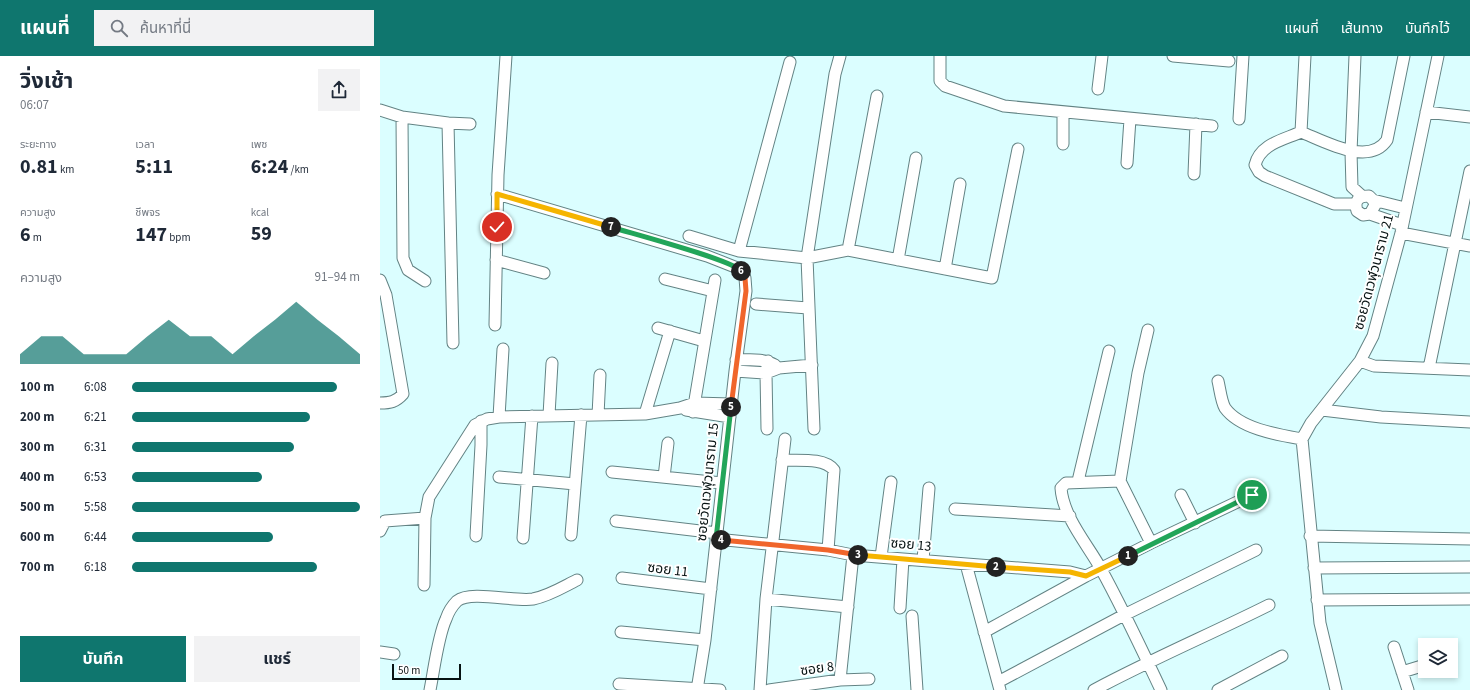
<!DOCTYPE html>
<html lang="th">
<head>
<meta charset="utf-8">
<style>
	body { margin:0; font-family:"Source Sans 3","Noto Sans Thai",sans-serif; background:#f2f2f3; color:#1f2937; height:100vh; display:flex; flex-direction:column; font-size:15px; white-space:nowrap }
	* { box-sizing:border-box; margin:0 }
	p { font-size:13px; color:#747a83 }
	.icon { flex:none; width:22px; height:22px; fill:none; stroke:currentColor; stroke-width:2; stroke-linecap:round; stroke-linejoin:round }
	.map { position:relative; flex:1; overflow:hidden }
	.side { display:flex; flex-direction:column; background:#fff; width:380px }
	.side>* { flex:none }
	.controls { position:absolute; left:1038px; top:582px; display:grid; gap:8px }
	.controls a { display:grid; place-items:center; width:40px; height:40px; border-radius:0px; background:#fff; box-shadow:0 2px 6px #0003; font-size:20px }
	.scale { position:absolute; left:12px; bottom:10px; width:69px; box-sizing:border-box; padding-left:4px; border:2px solid #071313; border-top:0; font-size:11px; line-height:14px; white-space:nowrap; color:#071313; -webkit-text-stroke:3px #fff; paint-order:stroke }
	.pin { position:absolute; display:grid; place-items:center; width:34px; height:34px; color:#fff; margin:-17px; border:2px solid #fff; border-radius:50%; box-shadow:0 1px 4px #0007 }
	.km { position:absolute; width:20px; height:20px; margin:-10px; border-radius:50%; background:#222; color:#fff; font-size:11px; line-height:20px; text-align:center }
	.round { display:grid; place-items:center; flex:none; width:42px; height:42px; border-radius:0px; background:#f2f2f3 }
	.head { display:flex; align-items:center; justify-content:space-between; height:68px; padding:0 20px }
	h1 { font-size:22px; font-weight:700; line-height:30px }
	.stats { display:grid; grid-template-columns:repeat(3,1fr); gap:6px; height:68px; padding:4px 20px }
	.stats div { display:grid; align-content:center }
	.stats b { font-size:20px; font-weight:700 }
	.stats small { font-size:11px; font-weight:400 }
	.stats p { font-size:11px }
	.chart { height:112px; padding:8px 20px }
	.chart p { display:flex; justify-content:space-between }
	.chart svg { width:100%; height:72px; margin-top:4px; fill:#0f766e; opacity:.7 }
	.action { display:flex; gap:8px; margin-top:auto; padding:8px 20px }
	.action a { flex:1; height:46px; border-radius:0px; background:#0f766e; color:#fff; font-size:16px; font-weight:700; line-height:46px; text-align:center }
	.action a+a { background:#f2f2f3; color:#1f2937 }
	ul { padding:0 20px; list-style:none; font-size:13px }
	li { display:grid; grid-template-columns:64px 48px 1fr; align-items:center; height:30px }
	li i { height:10px; border-radius:5px; background:#0f766e }
	header { display:flex; align-items:center; gap:24px; box-sizing:border-box; height:56px; padding:0 20px; background:#0f766e; color:#fff }
	header strong { font-size:19px }
	nav { display:flex; gap:22px; margin-inline-start:auto; font-size:14px }
	.search { width:280px; height:36px; background:#f2f2f3; display:flex; align-items:center; gap:10px; box-sizing:border-box; padding:0 14px; border-radius:0px; color:#747a83; font-size:15px }
	main { display:flex; flex:1; min-height:0 }
	.map>svg:first-child { display:block }
	.lines { fill:none; stroke-linecap:round; stroke-linejoin:round }
	.minor-casing { stroke:#638384; stroke-width:13 }
	.minor { stroke:#fff; stroke-width:11 }
	.split-1-casing { stroke:#fff; stroke-width:8 }
	.split-2-casing { stroke:#fff; stroke-width:8 }
	.split-3-casing { stroke:#fff; stroke-width:8 }
	.split-4-casing { stroke:#fff; stroke-width:8 }
	.split-5-casing { stroke:#fff; stroke-width:8 }
	.split-6-casing { stroke:#fff; stroke-width:8 }
	.split-7-casing { stroke:#fff; stroke-width:8 }
	.split-8-casing { stroke:#fff; stroke-width:8 }
	.split-1 { stroke:#22a559; stroke-width:5 }
	.split-2 { stroke:#f5b400; stroke-width:5 }
	.split-3 { stroke:#f5b400; stroke-width:5 }
	.split-4 { stroke:#f0652b; stroke-width:5 }
	.split-5 { stroke:#22a559; stroke-width:5 }
	.split-6 { stroke:#f0652b; stroke-width:5 }
	.split-7 { stroke:#22a559; stroke-width:5 }
	.split-8 { stroke:#f5b400; stroke-width:5 }
	.labels { text-anchor:middle; stroke-width:4; stroke-linejoin:round; paint-order:stroke }
	.street-label { font-size:14px; fill:#071313; stroke:#fff }
</style>
</head>
<body>
<header>
<strong>แผนที่</strong>
<div class="search"><svg class="icon" aria-label="search" viewBox="0 0 24 24"><circle cx="10" cy="10" r="6"/><path d="M15 15l6 6"/></svg>ค้นหาที่นี่</div>
<nav><a>แผนที่</a><a>เส้นทาง</a><a>บันทึกไว้</a></nav>
</header>
<main>
<section class="side">
<div class="head"><div><h1>วิ่งเช้า</h1><p>06:07</p></div><a class="round"><svg class="icon" aria-label="share" viewBox="0 0 24 24"><path d="M12 15V3M7 8l5-5 5 5M5 13v7h14v-7"/></svg></a></div>
<div class="stats">
<div><p>ระยะทาง</p><b>0.81<small> km</small></b></div>
<div><p>เวลา</p><b>5:11</b></div>
<div><p>เพซ</p><b>6:24<small> /km</small></b></div>
</div>
<div class="stats">
<div><p>ความสูง</p><b>6<small> m</small></b></div>
<div><p>ชีพจร</p><b>147<small> bpm</small></b></div>
<div><p>kcal</p><b>59</b></div>
</div>
<div class="chart"><p><span>ความสูง</span>91–94 m</p>
<svg viewBox="0 0 160 44" preserveAspectRatio="none"><path d="M0 44V38L10 27L20 27L30 38L40 38L50 38L60 27L70 17L80 27L90 27L100 38L110 27L120 17L130 6L140 17L150 27L160 38V44z"/></svg>
</div>
<ul>
<li><b>100 m</b>6:08<i style="width:90%"></i></li>
<li><b>200 m</b>6:21<i style="width:78%"></i></li>
<li><b>300 m</b>6:31<i style="width:71%"></i></li>
<li><b>400 m</b>6:53<i style="width:57%"></i></li>
<li><b>500 m</b>5:58<i style="width:100%"></i></li>
<li><b>600 m</b>6:44<i style="width:62%"></i></li>
<li><b>700 m</b>6:18<i style="width:81%"></i></li>
</ul>
<div class="action"><a>บันทึก</a><a>แชร์</a></div>
</section>
<div class="map">
<svg width="1090" height="634" viewBox="0 0 1090 634">
	<rect width="100%" height="100%" fill="#dbfeff"/>
	<g class="lines">
		<!-- minor casing -->
		<g class="minor-casing">
			<path id="minor" d="M560 0V25L565 30 624 50 832 70
				M793 0 849 5
				M975 0 971 96 972 131 982 140
				M718 33 722 0
				M0 54 22 61 68 67 73 287
				M1046 56 1090 61
				M683 57V88
				M22 61 23 202 28 214 45 225
				M859 63 863 0
				M68 67 90 68
				M921 76 925 0
				M747 107 750 63
				M814 118 816 68
				M117 138 327 200 360 213 365 222 366 235 355 315 325 584 317 634
				M993 144 995 149 990 158 983 159 977 155C974 145 978 140 989 140L993 144 1025 152
				M975 148H954L885 120 879 116 875 109C880 88 903 84 921 76 944 85 989 111 1007 84L1024 0
				M990 158 1022 169
				M1021 177 1090 190
				M309 180 359 195 427 202 468 194 497 40
				M468 194 612 222 638 93
				M359 195 410 6
				M116 204 164 217
				M518 204 536 102
				M565 213 580 128
				M285 223 333 235
				M0 224 6 239 23 338C16 346 10 347 0 347
				M376 248 428 252
				M115 269 118 119 126 0
				M278 272 324 285
				M768 274 758 317 740 425 771 487
				M356 304C370 304 383 302 395 309
				M980 305 994 310 1090 314
				M1049 312 1090 115
				M355 315 386 317 399 312 432 309
				M838 325C840 333 841 345 845 352 860 373 899 379 922 383
				M306 354 350 361
				M942 354 1001 361 1090 366
				M313 356 335 224
				M265 358 290 275
				M169 359 172 307
				M218 359 220 319
				M119 361 123 293
				M387 373 386 317 388 305
				M434 373 427 202 455 18 460 0
				M402 404C417 405 444 401 454 414L448 494
				M232 416 342 427
				M119 421 195 428
				M284 421 288 387
				M698 425 729 295
				M740 425 686 427 681 432C683 461 708 489 721 513 743 553 762 594 781 634
				M801 439 815 467
				M575 453 690 460
				M236 465 337 477
				M0 475 5 465 45 462
				M191 479 201 359
				M96 480 101 389V365
				M930 480 1090 483
				M143 482 152 360
				M336 483 448 494 473 499 523 503 690 516 706 520 771 487 872 439
				M501 501 511 426
				M543 504 549 432
				M586 508 620 634
				M934 512 1090 511
				M242 522 331 533
				M44 529 45 462 49 441 95 369 107 363 119 361 265 358 300 352 315 347 351 348
				M386 543 468 551
				M937 544 1090 543
				M520 552 523 503
				M532 560 537 634
				M241 576 325 584
				M604 576 706 520
				M1014 591 1028 634
				M0 596 14 598
				M1022 616 1045 609
				M460 624 473 499
				M618 626 744 559 876 494
				M239 628 340 634
				M50 634C54 614 58 580 66 563 68 557 73 549 77 545 91 534 134 546 153 543 169 540 183 531 197 524
				M380 634 386 543 405 383
				M389 634 460 624 489 623
				M714 634C772 603 831 578 889 549
				M838 634 902 600
				M956 634 940 567 922 383 931 367 980 305 993 280 1021 177 1058 0"/>
		</g>
		<!-- minor -->
		<use href="#minor" class="minor"/>
	</g>
	<g class="lines">
		<!-- split-1 casing -->
		<g class="split-1-casing">
			<path id="split-1" d="M748 500 872 439"/>
		</g>
		<!-- split-2 casing -->
		<g class="split-2-casing">
			<path id="split-2" d="M616 511 690 516 706 520 748 500"/>
		</g>
		<!-- split-3 casing -->
		<g class="split-3-casing">
			<path id="split-3" d="M478 499 616 511"/>
		</g>
		<!-- split-4 casing -->
		<g class="split-4-casing">
			<path id="split-4" d="M341 484 448 494 478 499"/>
		</g>
		<!-- split-5 casing -->
		<g class="split-5-casing">
			<path id="split-5" d="M341 484 336 483 351 351"/>
		</g>
		<!-- split-6 casing -->
		<g class="split-6-casing">
			<path id="split-6" d="M351 351 366 235 365 222 361 215"/>
		</g>
		<!-- split-7 casing -->
		<g class="split-7-casing">
			<path id="split-7" d="M231 171C250 177 353 204 361 215"/>
		</g>
		<!-- split-8 casing -->
		<g class="split-8-casing">
			<path id="split-8" d="M117 171V138L231 171"/>
		</g>
		<!-- split-1 -->
		<use href="#split-1" class="split-1"/>
		<!-- split-2 -->
		<use href="#split-2" class="split-2"/>
		<!-- split-3 -->
		<use href="#split-3" class="split-3"/>
		<!-- split-4 -->
		<use href="#split-4" class="split-4"/>
		<!-- split-5 -->
		<use href="#split-5" class="split-5"/>
		<!-- split-6 -->
		<use href="#split-6" class="split-6"/>
		<!-- split-7 -->
		<use href="#split-7" class="split-7"/>
		<!-- split-8 -->
		<use href="#split-8" class="split-8"/>
	</g>
	<g class="labels">
		<!-- street labels -->
		<g class="street-label">
			<text transform="translate(993 216) rotate(-75)" y="5">ซอยวัดเวฬุวนาราม 21</text>
			<text transform="translate(327 426) rotate(-84)" y="5">ซอยวัดเวฬุวนาราม 15</text>
			<text transform="translate(531 488) rotate(5)" y="5">ซอย 13</text>
			<text transform="translate(288 513) rotate(7)" y="5">ซอย 11</text>
			<text transform="translate(437 612) rotate(-8)" y="5">ซอย 8</text>
		</g>
	</g>
</svg>
<div class="controls">
<a><svg class="icon" aria-label="layers" viewBox="0 0 24 24"><path d="M12 4l9 5-9 5-9-5zM3 14l9 5 9-5"/></svg></a>
</div>
<div class="scale">50 m</div>
<div class="pin" style="left:872px;top:439px;background:#1e9e55"><svg class="icon" aria-label="arrive" viewBox="0 0 24 24"><path d="M6 21V4h12l-3 4 3 4H6"/></svg></div>
<div class="pin" style="left:117px;top:171px;background:#d93025"><svg class="icon" aria-label="check" viewBox="0 0 24 24"><path d="M5 12l5 5 9-10"/></svg></div>
<b class="km" style="left:748px;top:500px">1</b>
<b class="km" style="left:616px;top:511px">2</b>
<b class="km" style="left:478px;top:499px">3</b>
<b class="km" style="left:341px;top:484px">4</b>
<b class="km" style="left:351px;top:351px">5</b>
<b class="km" style="left:361px;top:215px">6</b>
<b class="km" style="left:231px;top:171px">7</b>
</div>
</main>
</body>
</html>
